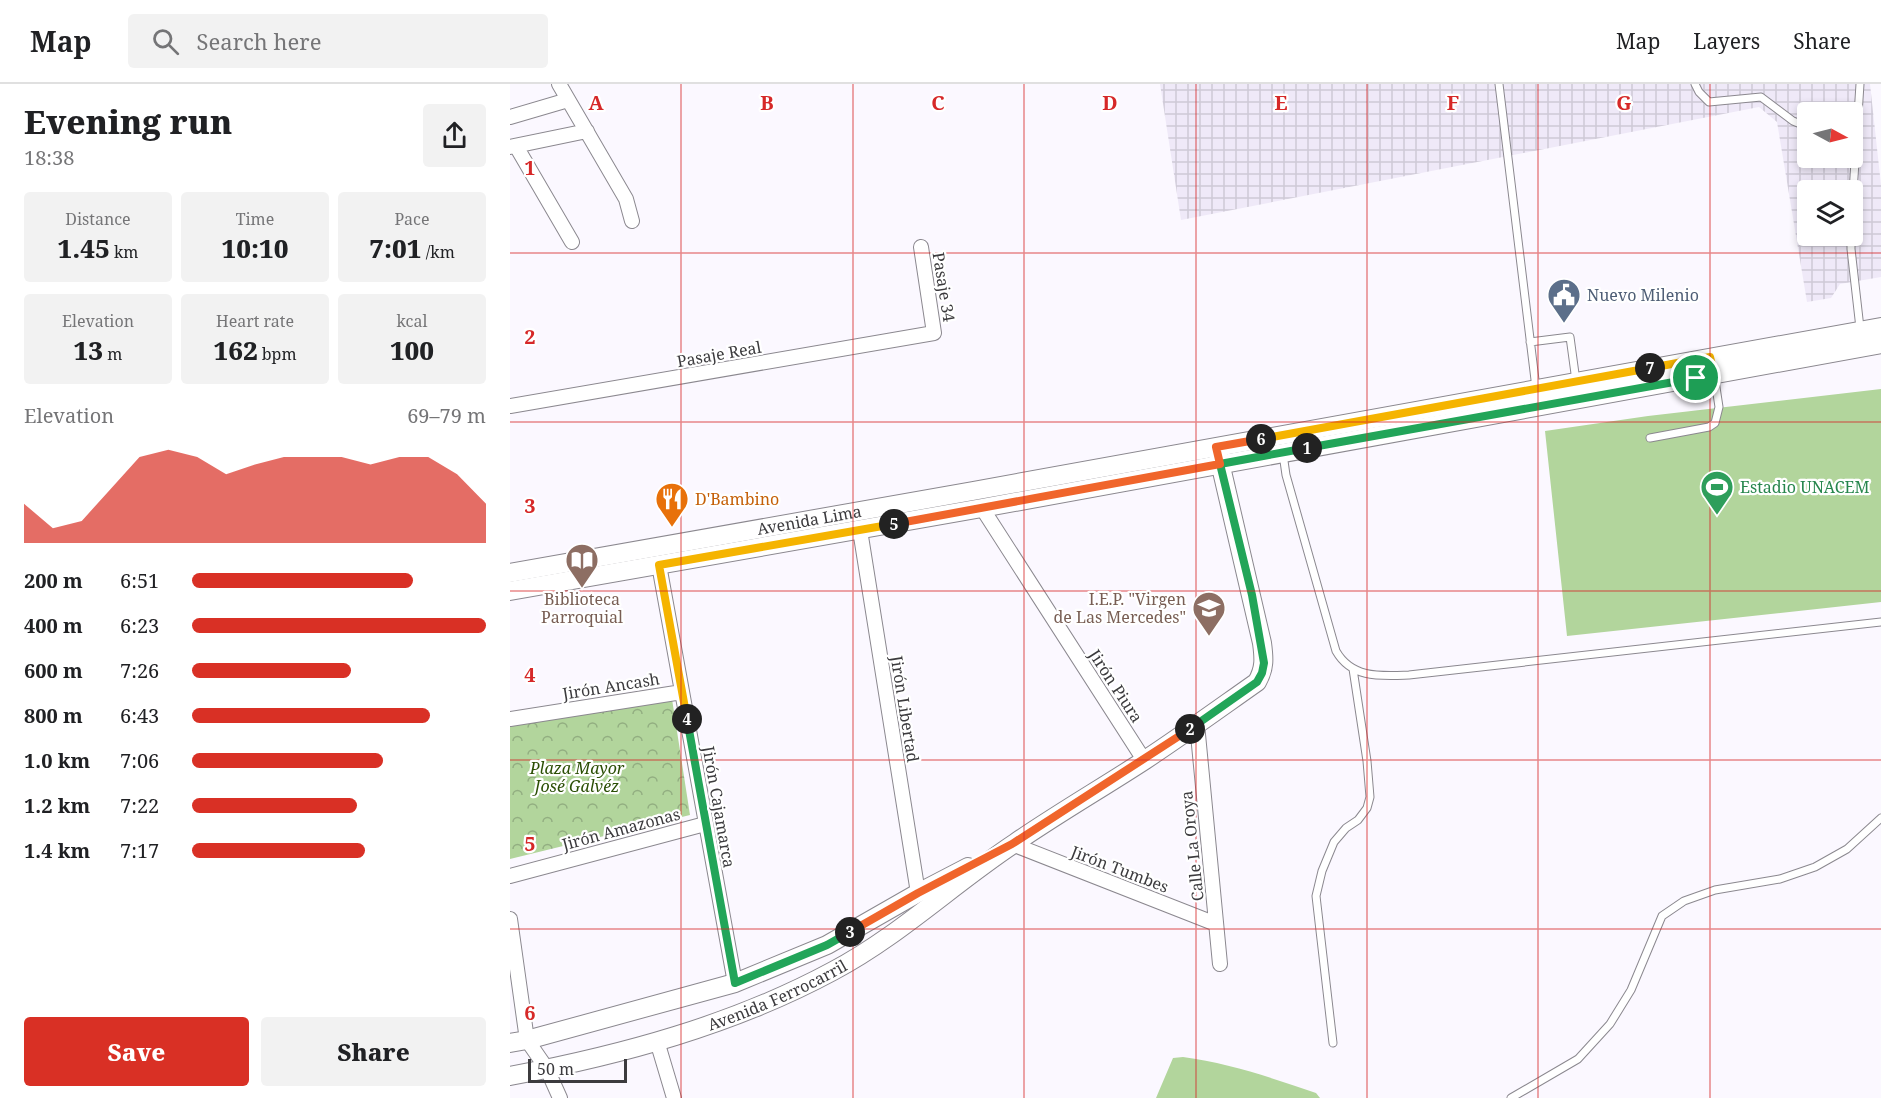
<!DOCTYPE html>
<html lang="en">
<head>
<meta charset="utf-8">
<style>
	body { margin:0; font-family:"Noto Serif",serif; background:#f2f2f2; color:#202124; height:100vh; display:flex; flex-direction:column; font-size:22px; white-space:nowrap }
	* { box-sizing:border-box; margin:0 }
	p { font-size:20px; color:#757577 }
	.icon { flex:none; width:33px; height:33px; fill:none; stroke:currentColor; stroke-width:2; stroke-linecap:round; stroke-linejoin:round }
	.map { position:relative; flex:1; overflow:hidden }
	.drawer { display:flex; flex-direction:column; background:#fff; width:510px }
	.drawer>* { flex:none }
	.needle { width:39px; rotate:97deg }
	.tools { position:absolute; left:1287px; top:18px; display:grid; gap:12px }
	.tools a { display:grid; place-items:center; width:66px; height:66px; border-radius:6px; background:#fff; box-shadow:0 3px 9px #0003; font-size:30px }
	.scale { position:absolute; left:18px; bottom:15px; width:99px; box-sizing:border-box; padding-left:6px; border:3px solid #3c3b3e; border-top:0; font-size:16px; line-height:21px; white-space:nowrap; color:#3c3b3e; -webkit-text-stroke:4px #fff; paint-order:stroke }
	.pin { position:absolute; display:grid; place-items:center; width:51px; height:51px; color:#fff; margin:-26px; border:3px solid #fff; border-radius:50%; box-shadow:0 2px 6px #0007 }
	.km { position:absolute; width:30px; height:30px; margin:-15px; border-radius:50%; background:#222; color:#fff; font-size:16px; line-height:30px; text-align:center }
	.round { display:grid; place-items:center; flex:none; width:63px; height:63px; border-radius:6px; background:#f2f2f2 }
	.head { display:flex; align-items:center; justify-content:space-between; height:102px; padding:0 24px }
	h1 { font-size:33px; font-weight:800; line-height:45px }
	.stats { display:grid; grid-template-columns:repeat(3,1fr); gap:9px; height:102px; padding:6px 24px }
	.stats div { display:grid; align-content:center; border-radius:6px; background:#f2f2f2; text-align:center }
	.stats b { font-size:26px; font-weight:800 }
	.stats small { font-size:16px; font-weight:400 }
	.stats p { font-size:16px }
	.chart { height:168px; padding:12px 24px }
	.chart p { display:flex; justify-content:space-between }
	.chart svg { width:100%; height:108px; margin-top:6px; fill:#d93025; opacity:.7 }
	.cta { display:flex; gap:12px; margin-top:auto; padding:12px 24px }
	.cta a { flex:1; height:69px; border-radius:6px; background:#d93025; color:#fff; font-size:24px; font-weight:800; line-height:69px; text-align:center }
	.cta a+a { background:#f2f2f2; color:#202124 }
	ul { padding:0 24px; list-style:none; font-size:20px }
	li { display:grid; grid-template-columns:96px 72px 1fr; align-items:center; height:45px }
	li i { height:15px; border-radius:8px; background:#d93025 }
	header { display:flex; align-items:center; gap:36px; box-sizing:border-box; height:84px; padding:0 30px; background:#fff; border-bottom:2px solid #e0e0e0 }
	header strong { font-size:28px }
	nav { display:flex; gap:33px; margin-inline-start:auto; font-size:21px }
	.search { width:420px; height:54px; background:#f2f2f2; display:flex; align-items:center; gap:15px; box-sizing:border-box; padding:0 21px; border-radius:6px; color:#757577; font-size:22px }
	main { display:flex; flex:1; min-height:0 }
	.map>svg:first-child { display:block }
	.industrial { fill:url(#industrial-grid); fill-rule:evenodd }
	.grass { fill:#b2d59c }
	.park { fill:url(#park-crowns) }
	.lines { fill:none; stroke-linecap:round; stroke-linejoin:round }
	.lane-casing { stroke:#8b888f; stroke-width:9 }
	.street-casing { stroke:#8b888f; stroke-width:16 }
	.secondary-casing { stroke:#8b888f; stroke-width:20 }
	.lane { stroke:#fff; stroke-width:7 }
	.street { stroke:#fff; stroke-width:14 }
	.secondary { stroke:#fff; stroke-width:18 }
	.split-1-casing { stroke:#fff; stroke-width:12 }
	.split-2-casing { stroke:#fff; stroke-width:12 }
	.split-3-casing { stroke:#fff; stroke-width:12 }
	.split-4-casing { stroke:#fff; stroke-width:12 }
	.split-5-casing { stroke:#fff; stroke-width:12 }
	.split-6-casing { stroke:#fff; stroke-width:12 }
	.split-7-casing { stroke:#fff; stroke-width:12 }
	.split-8-casing { stroke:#fff; stroke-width:12 }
	.split-1 { stroke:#22a559; stroke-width:8 }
	.split-2 { stroke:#22a559; stroke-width:8 }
	.split-3 { stroke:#f0652b; stroke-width:8 }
	.split-4 { stroke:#22a559; stroke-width:8 }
	.split-5 { stroke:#f5b400; stroke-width:8 }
	.split-6 { stroke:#f0652b; stroke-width:8 }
	.split-7 { stroke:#f5b400; stroke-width:8 }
	.split-8 { stroke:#f5b400; stroke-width:8 }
	.grid { fill:none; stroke:#d62828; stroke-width:1.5; stroke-opacity:0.55 }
	.labels { text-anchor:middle; stroke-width:4.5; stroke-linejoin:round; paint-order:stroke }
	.street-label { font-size:16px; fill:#3c3b3e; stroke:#fff }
	.service-label { font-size:16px; fill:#4e5e75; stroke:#fff; text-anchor:start }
	.leisure-label { font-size:16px; fill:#27864d; stroke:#fff; text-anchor:start }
	.food-label { font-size:16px; fill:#c56008; stroke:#fff; text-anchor:start }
	.education-label { font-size:16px; fill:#785e54; stroke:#fff }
	.park-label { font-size:16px; font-style:italic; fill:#2b4f05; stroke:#fff }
	.grid-label { font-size:20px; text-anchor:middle; font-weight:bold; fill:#d62828; stroke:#fff; stroke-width:4.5; stroke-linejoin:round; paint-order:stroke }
</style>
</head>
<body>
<header>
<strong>Map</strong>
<div class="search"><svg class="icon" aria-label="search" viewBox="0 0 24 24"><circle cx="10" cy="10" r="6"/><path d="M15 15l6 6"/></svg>Search here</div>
<nav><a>Map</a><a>Layers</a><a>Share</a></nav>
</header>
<main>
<section class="drawer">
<div class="head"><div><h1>Evening run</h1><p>18:38</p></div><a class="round"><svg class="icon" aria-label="share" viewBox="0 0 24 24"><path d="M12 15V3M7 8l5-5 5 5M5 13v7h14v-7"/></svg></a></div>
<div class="stats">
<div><p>Distance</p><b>1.45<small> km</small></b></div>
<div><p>Time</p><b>10:10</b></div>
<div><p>Pace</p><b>7:01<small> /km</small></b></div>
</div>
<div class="stats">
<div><p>Elevation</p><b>13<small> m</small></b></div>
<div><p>Heart rate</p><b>162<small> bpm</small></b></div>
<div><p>kcal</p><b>100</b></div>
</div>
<div class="chart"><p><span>Elevation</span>69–79 m</p>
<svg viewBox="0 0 160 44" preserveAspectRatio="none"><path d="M0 44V28L10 38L20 35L30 22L40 9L50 6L60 9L70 16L80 12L90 9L100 9L110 9L120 12L130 9L140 9L150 16L160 28V44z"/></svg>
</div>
<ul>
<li><b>200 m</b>6:51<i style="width:75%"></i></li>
<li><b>400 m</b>6:23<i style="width:100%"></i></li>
<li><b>600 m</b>7:26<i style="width:54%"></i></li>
<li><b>800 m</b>6:43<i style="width:81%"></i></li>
<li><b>1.0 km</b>7:06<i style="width:65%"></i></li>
<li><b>1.2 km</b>7:22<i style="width:56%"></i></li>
<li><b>1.4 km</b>7:17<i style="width:59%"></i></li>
</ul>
<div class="cta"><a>Save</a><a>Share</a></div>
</section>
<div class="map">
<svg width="1371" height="1014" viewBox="0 0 1371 1014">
	<defs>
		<pattern id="industrial-grid" width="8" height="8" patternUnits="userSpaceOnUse" patternTransform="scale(1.5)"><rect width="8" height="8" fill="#efe9f8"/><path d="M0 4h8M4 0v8" fill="none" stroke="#cec9d6"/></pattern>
		<pattern id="park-crowns" width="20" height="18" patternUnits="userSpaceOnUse" patternTransform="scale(1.5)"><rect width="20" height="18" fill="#b2d59c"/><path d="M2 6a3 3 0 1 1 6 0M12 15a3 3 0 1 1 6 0" fill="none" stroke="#92ae81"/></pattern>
	</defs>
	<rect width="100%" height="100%" fill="#fbf8ff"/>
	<!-- industrial -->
	<path class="industrial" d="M650 0H1360L1371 101V193L1330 200 1321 214 1297 218 1267 38 1249 23 671 136ZM1298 28H1342V74H1298ZM1298 106H1342V152H1298Z"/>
	<!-- grass -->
	<path class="grass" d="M1371 305V518L1057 552 1035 347 1138 332Z
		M673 973C719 979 762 994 806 1009L810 1014H646L663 974Z"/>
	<!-- park -->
	<path class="park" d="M162 615 180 731 0 775V638Z"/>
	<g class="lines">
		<!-- lane casing -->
		<g class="lane-casing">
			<path id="lane" d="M989 0 1026 304
				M1185 0 1189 8 1199 18 1251 13 1283 37 1298 43
				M1342 124 1350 0
				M1341 152V165L1350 244
				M1020 258 1060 253 1066 297
				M1140 354 1199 343 1205 339 1209 323 1204 290
				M773 370 776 391 826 567C842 595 871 592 899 591L1371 538
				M823 959 806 812 812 787 824 758 836 744 848 736 857 724 860 713 857 677 843 585
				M1001 1014 1068 975 1100 940 1121 906 1152 832 1174 817 1205 806 1270 795 1305 783 1337 765 1371 734"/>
		</g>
		<!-- street casing -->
		<g class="street-casing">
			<path id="street" d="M49 0 116 115 122 137
				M0 33 58 16
				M6 62 62 158
				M0 63 77 47
				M0 322 424 249 411 163
				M472 424 634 676
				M350 446 408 809
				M149 481 225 899
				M0 635 172 608
				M687 640 710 880
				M502 760 706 840
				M0 792 195 740
				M0 835 17 956 37 985 50 1014
				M147 957 164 1014"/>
		</g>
		<!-- secondary casing -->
		<g class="secondary-casing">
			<g id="secondary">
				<path id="s1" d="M0 489 463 407 1371 243"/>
				<path d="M0 507 472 424 1371 260"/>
				<path d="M0 959 17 956 225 899 317 861 408 809 458 783"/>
				<path id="s2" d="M0 992C111 971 223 941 323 887 389 852 443 800 505 759 547 730 592 704 635 676 673 651 710 624 747 598 755 584 754 574 752 559L708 370"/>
			</g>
		</g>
		<!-- lane -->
		<use href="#lane" class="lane"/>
		<!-- street -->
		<use href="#street" class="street"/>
		<!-- secondary -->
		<use href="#secondary" class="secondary"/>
	</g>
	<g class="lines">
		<!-- split-1 casing -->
		<g class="split-1-casing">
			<path id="split-1" d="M797 364 1186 294"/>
		</g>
		<!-- split-2 casing -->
		<g class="split-2-casing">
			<path id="split-2" d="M680 645 747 598 752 589 754 579 742 511 710 380 797 364"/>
		</g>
		<!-- split-3 casing -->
		<g class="split-3-casing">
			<path id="split-3" d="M340 848 408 809 502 760 680 645"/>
		</g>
		<!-- split-4 casing -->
		<g class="split-4-casing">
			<path id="split-4" d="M177 635 225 899 317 861 340 848"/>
		</g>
		<!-- split-5 casing -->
		<g class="split-5-casing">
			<path id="split-5" d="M177 635 149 481 384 440"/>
		</g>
		<!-- split-6 casing -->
		<g class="split-6-casing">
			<path id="split-6" d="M384 440 710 380 706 363 751 355"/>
		</g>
		<!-- split-7 casing -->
		<g class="split-7-casing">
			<path id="split-7" d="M751 355 1140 284"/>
		</g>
		<!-- split-8 casing -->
		<g class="split-8-casing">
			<path id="split-8" d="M1140 284 1200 273 1204 290 1186 294"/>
		</g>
		<!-- split-1 -->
		<use href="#split-1" class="split-1"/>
		<!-- split-2 -->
		<use href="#split-2" class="split-2"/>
		<!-- split-3 -->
		<use href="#split-3" class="split-3"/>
		<!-- split-4 -->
		<use href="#split-4" class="split-4"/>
		<!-- split-5 -->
		<use href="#split-5" class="split-5"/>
		<!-- split-6 -->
		<use href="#split-6" class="split-6"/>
		<!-- split-7 -->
		<use href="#split-7" class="split-7"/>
		<!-- split-8 -->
		<use href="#split-8" class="split-8"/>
	</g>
	<!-- grid -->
	<path class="grid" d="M171 0V1014M343 0V1014M514 0V1014M686 0V1014M857 0V1014M1028 0V1014M1200 0V1014M0 169H1371M0 338H1371M0 507H1371M0 676H1371M0 845H1371"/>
	<!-- icons -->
	<defs>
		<g id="civic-pin" transform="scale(1.725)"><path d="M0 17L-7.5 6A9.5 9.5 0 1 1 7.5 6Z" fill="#5c6f8a" stroke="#fff"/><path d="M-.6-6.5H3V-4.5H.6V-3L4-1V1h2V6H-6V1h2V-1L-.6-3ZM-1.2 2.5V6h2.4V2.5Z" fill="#fff"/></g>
		<g id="stadium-pin" transform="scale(1.725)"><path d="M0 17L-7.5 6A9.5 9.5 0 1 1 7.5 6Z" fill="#2e9e5b" stroke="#fff"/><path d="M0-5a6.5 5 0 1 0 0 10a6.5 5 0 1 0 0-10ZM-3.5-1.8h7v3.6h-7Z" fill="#fff"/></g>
		<g id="restaurant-pin" transform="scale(1.725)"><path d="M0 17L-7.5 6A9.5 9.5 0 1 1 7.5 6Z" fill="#e8710a" stroke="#fff"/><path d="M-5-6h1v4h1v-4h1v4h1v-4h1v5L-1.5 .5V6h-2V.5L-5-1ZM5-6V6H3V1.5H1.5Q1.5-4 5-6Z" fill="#fff"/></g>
		<g id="library-pin" transform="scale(1.725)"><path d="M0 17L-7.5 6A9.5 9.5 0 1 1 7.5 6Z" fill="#8d6e63" stroke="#fff"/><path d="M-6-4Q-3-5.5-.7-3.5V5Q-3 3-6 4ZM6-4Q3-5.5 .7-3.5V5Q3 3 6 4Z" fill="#fff"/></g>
		<g id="school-pin" transform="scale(1.725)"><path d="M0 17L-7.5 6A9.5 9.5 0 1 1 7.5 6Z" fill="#8d6e63" stroke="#fff"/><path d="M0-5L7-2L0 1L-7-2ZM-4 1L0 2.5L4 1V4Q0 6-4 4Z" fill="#fff"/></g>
	</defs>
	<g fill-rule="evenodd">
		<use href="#civic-pin" x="1054" y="211"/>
		<use href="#stadium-pin" x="1207" y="403"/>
		<use href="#restaurant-pin" x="162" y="415"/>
		<use href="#library-pin" x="72" y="476"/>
		<use href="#school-pin" x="699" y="524"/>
	</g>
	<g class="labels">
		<!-- street labels -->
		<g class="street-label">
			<text transform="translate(434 203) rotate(81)" y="6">Pasaje 34</text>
			<text transform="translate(209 270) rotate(-10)" y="6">Pasaje Real</text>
			<text dy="6" stroke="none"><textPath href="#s1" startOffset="304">Avenida Lima</textPath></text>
			<text transform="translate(101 602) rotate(-9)" y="6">Jirón Ancash</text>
			<text transform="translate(606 602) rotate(57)" y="6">Jirón Piura</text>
			<text transform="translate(395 625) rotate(81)" y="6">Jirón Libertad</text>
			<text transform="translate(209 723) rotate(80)" y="6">Jirón Cajamarca</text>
			<text transform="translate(111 745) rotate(-15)" y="6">Jirón Amazonas</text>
			<text transform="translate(682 762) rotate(-96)" y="6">Calle La Oroya</text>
			<text transform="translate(610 785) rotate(21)" y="6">Jirón Tumbes</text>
			<text dy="6" stroke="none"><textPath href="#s2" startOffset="280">Avenida Ferrocarril</textPath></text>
		</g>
		<!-- service labels -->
		<g class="service-label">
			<text x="1077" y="217">Nuevo Milenio</text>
		</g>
		<!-- leisure labels -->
		<g class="leisure-label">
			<text x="1230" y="409">Estadio UNACEM</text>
		</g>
		<!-- food labels -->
		<g class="food-label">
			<text x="185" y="421">D'Bambino</text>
		</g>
		<!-- education labels -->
		<g class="education-label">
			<text x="72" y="521">Biblioteca<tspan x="72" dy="18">Parroquial</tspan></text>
			<text x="676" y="521" text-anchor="end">I.E.P. "Virgen<tspan x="676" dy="18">de Las Mercedes"</tspan></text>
		</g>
		<!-- park labels -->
		<g class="park-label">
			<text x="67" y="690">Plaza Mayor<tspan x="67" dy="18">José Galvéz</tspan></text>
		</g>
	</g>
	<g class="grid-label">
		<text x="86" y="26">A</text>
		<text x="257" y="26">B</text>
		<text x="428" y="26">C</text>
		<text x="600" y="26">D</text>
		<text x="771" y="26">E</text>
		<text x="943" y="26">F</text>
		<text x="1114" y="26">G</text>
		<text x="20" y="91">1</text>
		<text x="20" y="260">2</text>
		<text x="20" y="429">3</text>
		<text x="20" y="598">4</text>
		<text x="20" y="767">5</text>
		<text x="20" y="936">6</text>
	</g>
</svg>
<div class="tools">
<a><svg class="needle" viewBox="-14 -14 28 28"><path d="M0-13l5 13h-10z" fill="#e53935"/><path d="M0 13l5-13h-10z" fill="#757577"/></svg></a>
<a><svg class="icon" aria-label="layers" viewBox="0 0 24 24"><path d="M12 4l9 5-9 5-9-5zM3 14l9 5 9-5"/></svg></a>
</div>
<div class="scale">50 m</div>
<div class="pin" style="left:1186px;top:294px;background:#1e9e55"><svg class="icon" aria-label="arrive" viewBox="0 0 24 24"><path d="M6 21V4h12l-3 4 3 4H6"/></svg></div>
<b class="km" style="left:797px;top:364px">1</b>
<b class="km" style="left:680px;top:645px">2</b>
<b class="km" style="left:340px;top:848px">3</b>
<b class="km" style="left:177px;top:635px">4</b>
<b class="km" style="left:384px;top:440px">5</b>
<b class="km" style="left:751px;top:355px">6</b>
<b class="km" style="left:1140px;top:284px">7</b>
</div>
</main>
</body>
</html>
